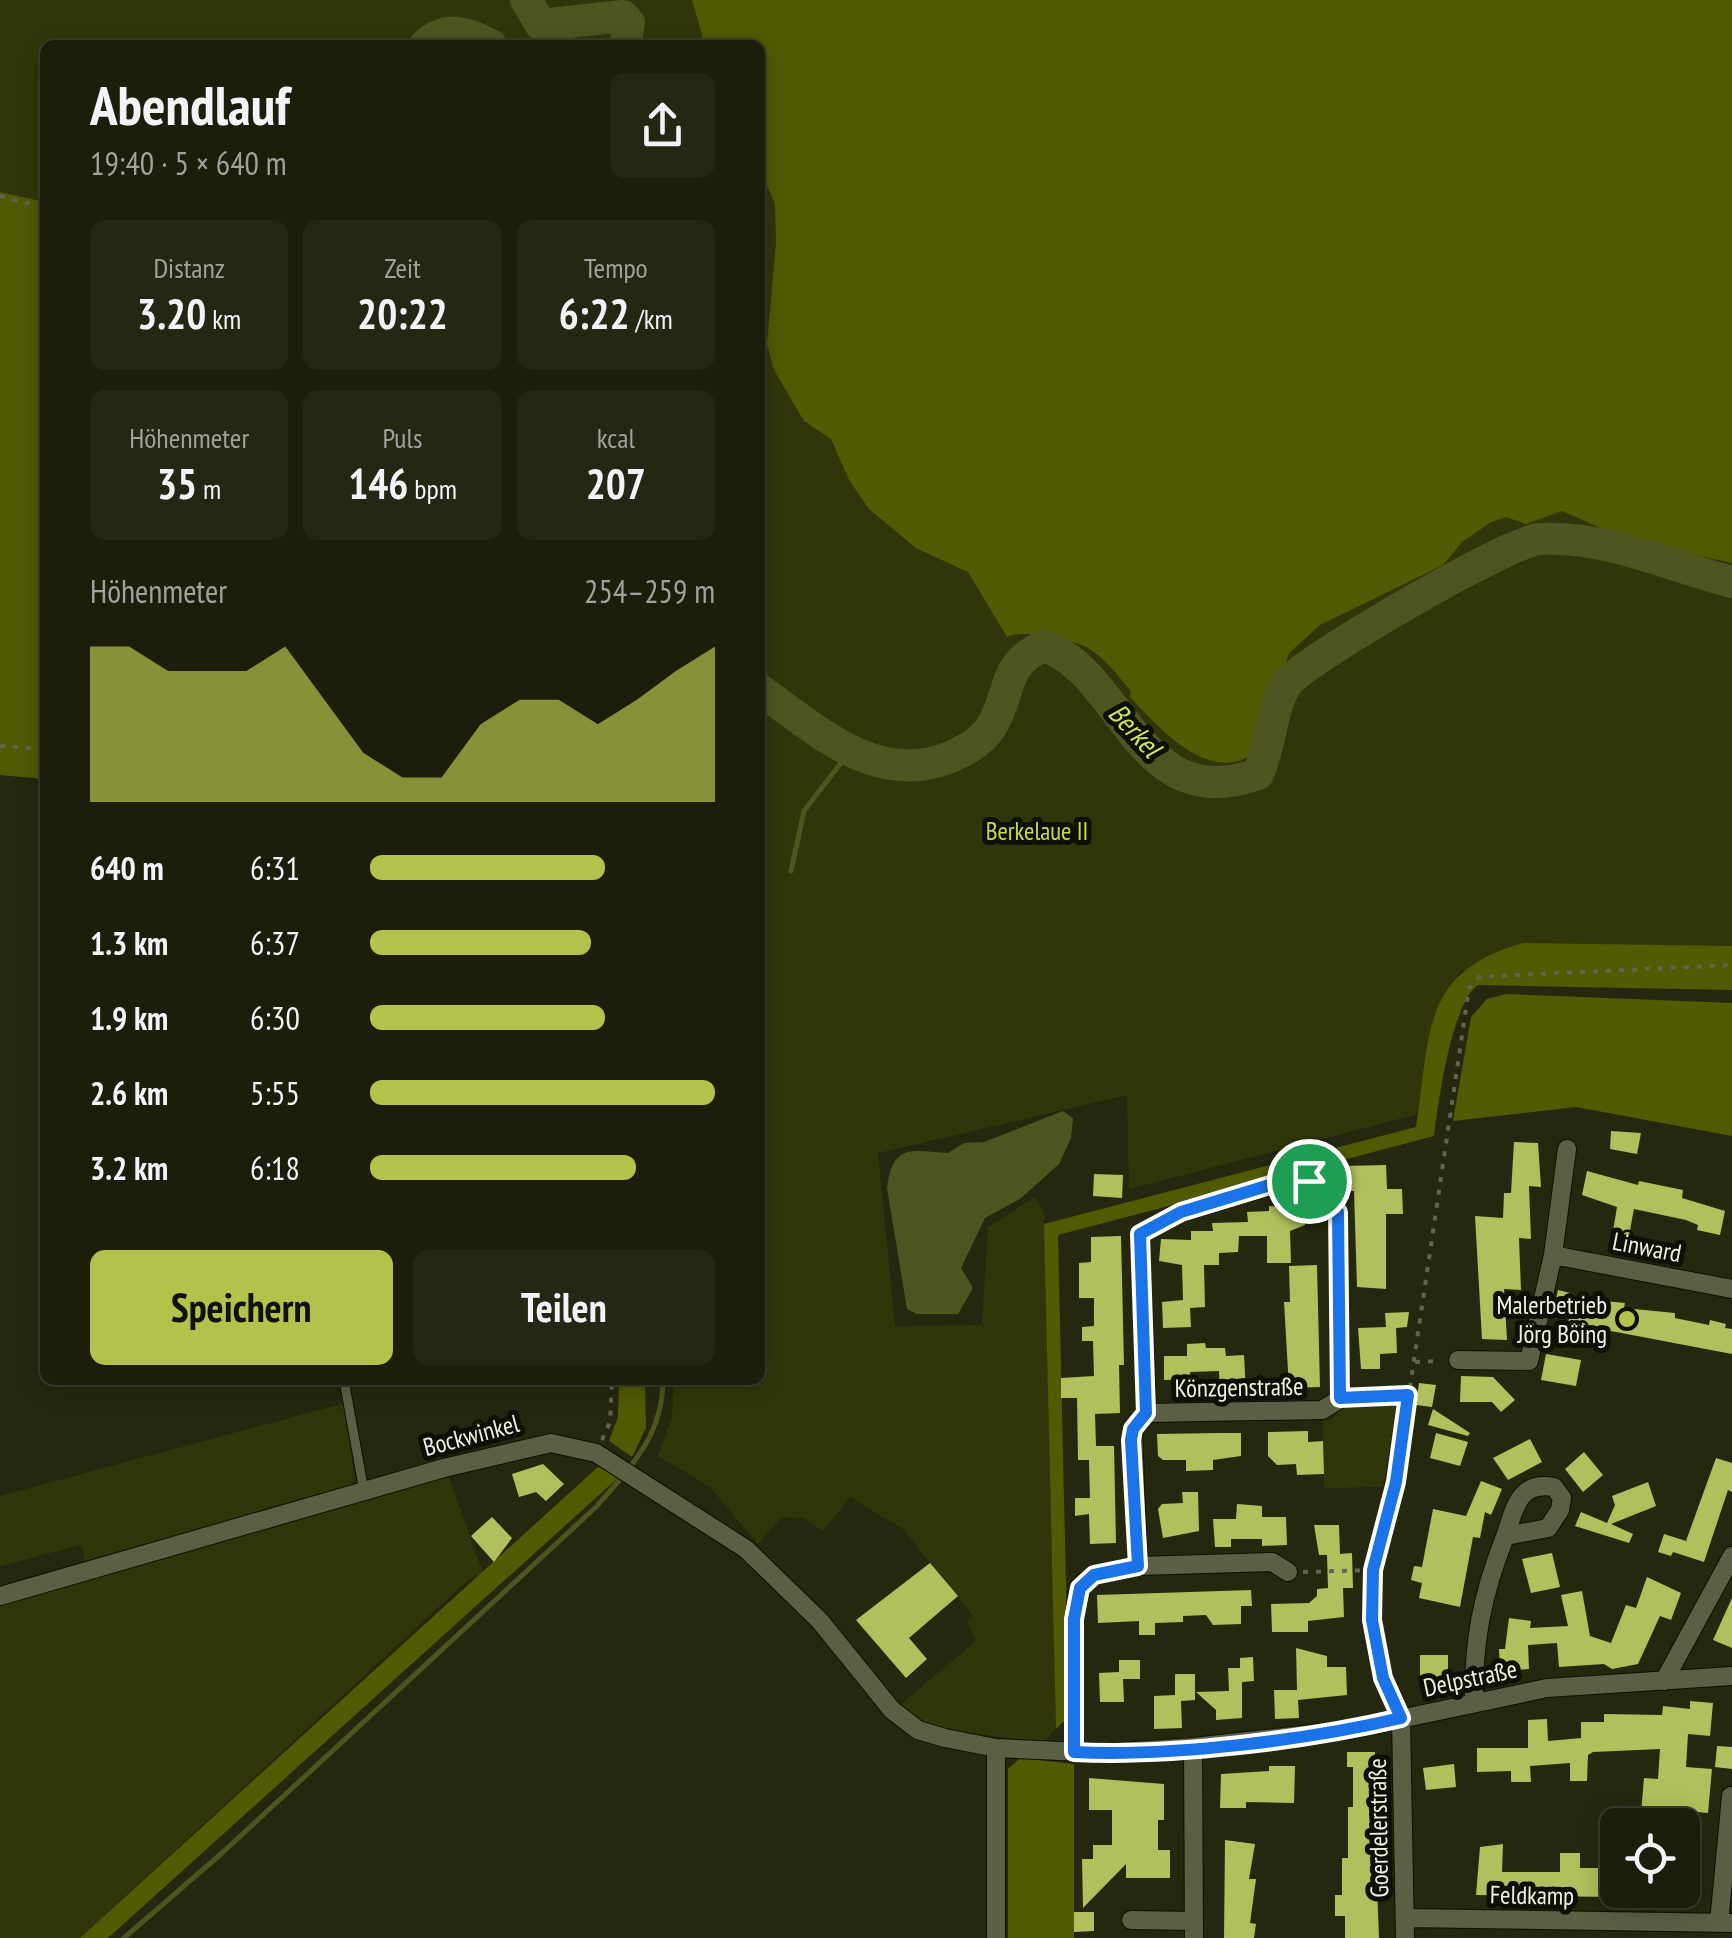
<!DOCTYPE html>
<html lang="de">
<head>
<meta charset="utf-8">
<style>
	body { margin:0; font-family:"PT Sans Narrow",sans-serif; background:#252714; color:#f1f3f6; height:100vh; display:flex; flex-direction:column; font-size:38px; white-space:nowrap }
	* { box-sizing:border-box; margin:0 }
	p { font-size:32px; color:#a0a29d }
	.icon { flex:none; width:55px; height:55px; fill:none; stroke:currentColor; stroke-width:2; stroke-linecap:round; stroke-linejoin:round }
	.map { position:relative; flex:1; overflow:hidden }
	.side { position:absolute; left:40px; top:40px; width:725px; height:1345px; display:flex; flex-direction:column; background:#1c1e0b; border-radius:15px; box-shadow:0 5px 25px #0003,0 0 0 2px #3a3c2c }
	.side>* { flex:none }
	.controls { position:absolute; left:1600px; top:1808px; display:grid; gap:20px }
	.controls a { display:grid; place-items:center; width:100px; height:100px; border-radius:15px; background:#1c1e0b; box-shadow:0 5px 25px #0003,0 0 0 2px #3a3c2c; font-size:50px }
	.pin { position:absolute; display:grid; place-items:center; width:85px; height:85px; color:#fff; margin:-42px; border:5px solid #fff; border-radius:50%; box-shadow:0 2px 10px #0007 }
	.round { display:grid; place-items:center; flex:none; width:105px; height:105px; border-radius:15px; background:#252714 }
	.overview { display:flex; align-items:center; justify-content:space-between; height:170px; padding:0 50px }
	h1 { font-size:55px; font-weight:700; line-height:75px }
	.figures { display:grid; grid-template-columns:repeat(3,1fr); gap:15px; height:170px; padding:10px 50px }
	.figures div { display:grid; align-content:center; border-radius:15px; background:#252714; text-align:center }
	.figures b { font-size:42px; font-weight:700 }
	.figures small { font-size:28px; font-weight:400 }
	.figures p { font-size:28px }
	.chart { height:280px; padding:20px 50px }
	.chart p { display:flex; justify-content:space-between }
	.chart svg { width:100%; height:180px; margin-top:10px; fill:#b3c24b; opacity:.7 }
	.primary-button { display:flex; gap:20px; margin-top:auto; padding:20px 50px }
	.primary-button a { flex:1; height:115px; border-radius:15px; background:#b3c24b; color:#111; font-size:40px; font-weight:700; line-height:115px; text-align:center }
	.primary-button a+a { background:#252714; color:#f1f3f6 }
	ul { padding:0 50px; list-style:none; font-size:32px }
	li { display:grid; grid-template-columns:160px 120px 1fr; align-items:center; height:75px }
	li i { height:25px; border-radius:12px; background:#b3c24b }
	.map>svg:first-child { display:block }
	.green { fill:#31360a }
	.forest { fill:#525a03 }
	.water { fill:#4e5520 }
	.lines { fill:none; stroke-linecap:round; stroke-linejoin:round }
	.stream { stroke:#4e5520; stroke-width:5 }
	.river { stroke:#4e5520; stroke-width:32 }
	.building { fill:#b1bf5c }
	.service-casing { stroke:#0e1100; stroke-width:11 }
	.minor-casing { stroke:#0e1100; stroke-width:20 }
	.path { stroke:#62654f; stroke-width:4; stroke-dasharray:5 8; stroke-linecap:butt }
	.service { stroke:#5b6045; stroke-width:9 }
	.minor { stroke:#5b6045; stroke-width:18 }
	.route-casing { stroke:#fff; stroke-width:20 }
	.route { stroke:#1a73e8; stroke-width:12 }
	.poi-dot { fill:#b3c24b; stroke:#0e1006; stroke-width:4 }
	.labels { text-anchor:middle; stroke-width:10; stroke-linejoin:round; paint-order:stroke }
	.park-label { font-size:25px; fill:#c7d754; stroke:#0e1006 }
	.street-label { font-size:25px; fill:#eff2e3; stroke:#0e1006 }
	.poi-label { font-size:25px; fill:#eff2e3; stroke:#0e1006; text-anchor:end }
	.water-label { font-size:28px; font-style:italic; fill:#d1e260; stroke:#0e1006 }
</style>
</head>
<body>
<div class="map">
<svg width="1732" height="1938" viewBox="0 0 1732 1938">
	<rect width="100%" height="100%" fill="#25280f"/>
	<!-- green -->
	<path class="green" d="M0 0H779L1395 529 1732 475V950L1460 971 1433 1023 1418 1114 1129 1189 1127 1095 878 1153 895 1326 982 1325 988 1227 1035 1197 1044 1212 1056 1729 1042 1743 932 1727 900 1705 976 1641 967 1621 973 1616 904 1530 850 1497 823 1531 804 1518 782 1517 758 1544 710 1487 658 1456 672 1417 674 1380H760V45H45V202L0 192Z
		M1397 1400 1383 1487 1324 1488 1323 1420H1331L1349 1401Z
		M345 1403 354 1475 349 1491 85 1562 81 1545 0 1566V1496Z
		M449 1477 483 1573 469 1579 80 1938H0V1606Z"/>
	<!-- forest -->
	<path class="forest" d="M692 0H1732V563L1628 540 1562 511 1526 524 1506 517 1491 522 1462 542 1443 565 1320 625 1289 653 1257 751C1211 788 1159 728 1130 697L1131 691C1118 676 1103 655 1084 646 1068 639 1020 629 1007 637L968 572 916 548 869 509 849 480 831 439 804 421 774 370 767 344 776 243 775 204 760 169V45H705Z
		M0 192 45 202V779L0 775Z
		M1523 943 1732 946V990L1478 985C1452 1002 1438 1103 1434 1136L1058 1235 1069 1716 1056 1729 1044 1224 1416 1127C1431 1035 1419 972 1523 943Z
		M1506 994 1732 1003V1136L1576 1107 1453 1121 1471 1017 1487 999Z
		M619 1380H645L646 1428 632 1457 609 1441 618 1417Z
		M600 1465 619 1477 108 1938H80Z
		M1020 1758 1074 1764V1938H1008V1769Z"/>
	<!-- water -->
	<path class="water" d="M1063 1111 1073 1118 1071 1138 1059 1164 1020 1199 985 1218 961 1268 973 1288 958 1314H917L907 1309 887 1188C893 1142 912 1151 948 1153L964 1143 984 1142Z"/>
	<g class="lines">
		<!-- stream -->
		<path class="stream" d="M791 871 804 811 850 751
			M124 1938 222 1853 596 1507C631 1467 663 1435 663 1380"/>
		<!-- river -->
		<path class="river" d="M526 0 541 25 623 16 629 23 625 45
			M425 45C446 25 467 32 491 45
			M760 690C816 729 874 786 948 758 965 751 980 743 991 727 1012 694 1001 664 1044 646 1123 672 1138 818 1258 774 1271 746 1272 701 1289 681 1312 656 1509 541 1540 539 1605 535 1670 566 1732 582"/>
	</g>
	<!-- building -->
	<path class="building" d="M1611 1131 1641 1133 1637 1154 1610 1149Z
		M1514 1142 1538 1143 1541 1187 1529 1186 1531 1239 1519 1238 1521 1290 1504 1289 1507 1340 1482 1339 1475 1216 1503 1218 1504 1193H1511Z
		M1386 1165 1387 1189H1402L1403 1214H1386V1289L1357 1287 1354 1191H1343L1342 1166Z
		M1587 1171 1638 1185 1639 1181 1683 1190 1682 1198 1725 1211 1720 1235 1697 1230 1698 1225 1686 1220 1634 1209 1627 1246 1611 1243 1617 1207 1582 1195Z
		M1094 1174 1123 1175 1122 1198 1093 1196Z
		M1269 1206 1305 1208V1225L1290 1231 1291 1263H1267V1236H1239L1238 1252 1219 1253V1265H1204L1205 1307 1190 1308 1191 1327 1163 1328 1162 1302 1183 1300 1182 1265 1159 1261 1161 1239 1191 1240V1231H1213L1212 1223 1248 1222 1247 1212 1269 1211Z
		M1121 1236 1124 1365H1119L1120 1413 1095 1414 1096 1446H1114L1116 1543 1090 1544 1089 1514 1075 1516V1498H1090L1089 1460H1078L1077 1398H1061V1378L1094 1376 1093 1341H1082V1327L1094 1326V1298H1079V1263L1091 1262V1237Z
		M1317 1265 1320 1387 1289 1388 1284 1302H1290L1289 1266Z
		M1558 1290 1574 1294 1573 1298 1625 1303 1624 1308 1675 1313V1318L1709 1325 1710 1320 1726 1324 1725 1328 1732 1329V1354L1595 1328 1594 1334 1567 1329 1569 1318 1553 1315Z
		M1409 1312 1407 1327 1396 1328 1397 1353 1380 1354V1369H1361L1358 1328 1386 1327 1385 1313Z
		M1205 1343 1206 1348H1225L1226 1356 1244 1355 1246 1393 1220 1394 1219 1371 1190 1372 1191 1379 1164 1380V1356H1187V1344Z
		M1546 1354 1581 1360 1576 1386 1541 1380Z
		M1461 1376 1493 1377 1515 1400 1501 1412 1492 1402H1460Z
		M1419 1383 1436 1385 1432 1407 1416 1405Z
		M1433 1409 1470 1433 1468 1436 1428 1425Z
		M1308 1431V1442L1323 1441 1324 1474 1297 1475 1296 1464 1277 1465 1268 1456V1432Z
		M1218 1433H1241V1456L1213 1460V1470L1186 1471V1460H1163L1158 1456 1157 1434Z
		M1436 1433 1468 1442 1460 1466 1430 1458Z
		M1530 1439 1542 1462 1508 1480 1493 1458Z
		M1584 1452 1603 1475 1583 1492 1565 1469Z
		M1716 1458 1732 1463V1492L1728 1490 1704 1562 1673 1552 1671 1556 1658 1552 1664 1534 1686 1541Z
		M543 1464 564 1484 546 1501 536 1492 519 1497 512 1474Z
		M1481 1481 1502 1489 1491 1515 1485 1512 1480 1538 1473 1537 1460 1607 1419 1598 1422 1583 1411 1580 1414 1566 1422 1567 1433 1509 1466 1516Z
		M1648 1482 1656 1506 1611 1524 1633 1534 1629 1543 1575 1526 1581 1512 1607 1523 1615 1505 1612 1496Z
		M1182 1492H1198L1199 1531 1163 1538 1158 1509 1162 1504 1183 1503Z
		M1237 1504 1262 1506V1517H1286L1287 1545 1262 1546V1539H1231V1547H1215L1213 1519H1236Z
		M492 1517 512 1538 494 1562 471 1536Z
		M1314 1525H1339L1340 1554 1352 1553 1353 1588H1343L1344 1617 1308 1621V1632H1272L1271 1604 1309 1603 1317 1596V1589L1328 1588 1327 1555H1319Z
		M1552 1553 1560 1587 1531 1593 1522 1559Z
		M930 1563 958 1596 909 1638 927 1659 906 1678 856 1620Z
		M1647 1577 1681 1593 1671 1620 1660 1616 1638 1664 1612 1669 1604 1664 1559 1667 1557 1643 1528 1645 1529 1669 1500 1671 1499 1649H1505L1509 1618 1531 1621 1530 1628 1568 1626 1561 1595 1582 1591 1590 1636 1611 1643 1626 1605 1636 1608Z
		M1251 1590 1252 1606H1241V1624L1213 1625 1206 1615 1183 1616V1622L1155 1623V1635H1139V1621L1098 1623 1097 1595Z
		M1732 1598V1648L1713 1640Z
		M1296 1648 1327 1656V1667H1346L1347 1695 1298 1700 1299 1718 1275 1719 1274 1690H1297Z
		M1420 1655H1448V1679H1420Z
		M1253 1657 1254 1681 1242 1682V1718L1216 1720V1710L1196 1692 1229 1691 1228 1668H1240V1658Z
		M1119 1660H1140V1679H1123L1124 1702H1100L1099 1673 1119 1672Z
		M1175 1674H1195V1700L1181 1701 1182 1728 1154 1729V1696L1175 1695Z
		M1690 1701 1713 1703 1710 1736 1688 1734 1686 1767 1712 1769 1708 1813 1685 1811 1684 1825H1640L1644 1778 1658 1779 1660 1749 1593 1752 1588 1755 1587 1781H1570V1763L1530 1766 1531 1782H1511V1771L1477 1772V1748H1528V1720L1547 1719 1548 1741 1581 1738V1722H1604V1714L1662 1715 1663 1706 1690 1709Z
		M1717 1746 1732 1747V1769L1715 1767Z
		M1347 1752H1375V1807H1383V1833H1375L1379 1938H1345V1916H1335V1895H1342V1858H1348V1807H1353V1767H1347Z
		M1454 1764 1456 1787 1426 1790 1423 1768Z
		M1269 1766H1295L1294 1803 1246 1802V1808H1220L1221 1774 1269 1771Z
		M1089 1778 1164 1784V1820H1158V1850H1170V1878H1126V1864L1083 1908 1082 1859H1093V1845H1112V1810H1089Z
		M1225 1840 1255 1844 1249 1879H1256L1250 1923 1256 1924 1254 1938H1224Z
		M1503 1844 1502 1872H1560V1853H1580V1868H1618V1894L1614 1897 1476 1895 1480 1847Z
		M1074 1912H1094V1931L1074 1932Z"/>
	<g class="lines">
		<!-- service casing -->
		<g class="service-casing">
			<path id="service" d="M344 1380 364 1491"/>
		</g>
		<!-- minor casing -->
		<g class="minor-casing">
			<path id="minor" d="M1553 1255 1732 1289
				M1458 1360 1529 1361 1553 1255 1567 1149
				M1138 1566 1272 1562 1288 1572
				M0 1596 444 1468 551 1443 596 1453 746 1549 820 1621 892 1710 918 1730 945 1738 996 1748 1105 1753 1193 1747 1348 1730 1547 1688 1732 1676
				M1664 1681 1732 1556
				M1474 1702C1473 1643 1482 1596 1503 1542 1514 1515 1515 1480 1554 1487L1562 1498 1560 1510 1548 1528 1506 1536
				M1401 1718 1405 1938
				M1193 1747 1194 1938
				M996 1748V1938
				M1074 1752V1619L1079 1587 1094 1575 1138 1566 1133 1429 1147 1413 1322 1410 1340 1399 1338 1213 1309 1181 1293 1179 1181 1212 1140 1234 1147 1413
				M1405 1918 1732 1923
				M1131 1920 1194 1921
				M1719 1923 1731 1796"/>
		</g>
		<!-- path -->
		<path class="path" d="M0 196 45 208
			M0 746 45 749
			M1415 1362 1440 1361
			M1355 1398 1405 1395
			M602 1440 610 1422 612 1380
			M1303 1572 1373 1570
			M1395 1705 1383 1677 1371 1620 1373 1570 1396 1482 1469 988 1479 977 1495 976 1732 965"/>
		<!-- service -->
		<use href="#service" class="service"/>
		<!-- minor -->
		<use href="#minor" class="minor"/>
	</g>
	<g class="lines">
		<!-- route casing -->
		<g class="route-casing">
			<path id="route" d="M1293 1178 1309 1181 1338 1212 1340 1398 1408 1395 1396 1482 1373 1570 1372 1620 1383 1678 1401 1718C1307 1740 1171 1757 1074 1752V1619L1080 1588 1094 1575 1138 1566 1131 1440 1133 1429 1146 1413 1140 1234 1181 1212Z"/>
		</g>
		<!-- route -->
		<use href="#route" class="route"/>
	</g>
	<!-- markers -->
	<circle class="poi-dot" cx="1627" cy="1319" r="10"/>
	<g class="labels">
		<!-- park labels -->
		<g class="park-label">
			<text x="1037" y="840">Berkelaue II</text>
		</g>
		<!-- street labels -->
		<g class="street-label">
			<text transform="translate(1647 1247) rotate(11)" y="9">Linward</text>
			<text transform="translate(1239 1387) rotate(-1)" y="9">Könzgenstraße</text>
			<text transform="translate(471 1435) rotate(-15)" y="9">Bockwinkel</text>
			<text transform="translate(1470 1678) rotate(-12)" y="9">Delpstraße</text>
			<text transform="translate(1378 1828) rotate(-91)" y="9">Goerdelerstraße</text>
			<text transform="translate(1532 1895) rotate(1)" y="9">Feldkamp</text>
		</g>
		<!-- poi labels -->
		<g class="poi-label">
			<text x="1607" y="1314">Malerbetrieb<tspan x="1607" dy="29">Jörg Böing</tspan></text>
		</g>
		<!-- water labels -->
		<g class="water-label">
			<text transform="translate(1135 730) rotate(47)" y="10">Berkel</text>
		</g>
	</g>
</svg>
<div class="controls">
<a><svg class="icon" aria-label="locate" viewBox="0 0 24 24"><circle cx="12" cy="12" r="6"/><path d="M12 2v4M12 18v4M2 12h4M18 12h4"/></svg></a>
</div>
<div class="pin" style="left:1309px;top:1181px;background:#1e9e55"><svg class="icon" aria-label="arrive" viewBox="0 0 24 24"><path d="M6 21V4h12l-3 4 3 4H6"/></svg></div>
<section class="side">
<div class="overview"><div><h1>Abendlauf</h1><p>19:40 · 5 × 640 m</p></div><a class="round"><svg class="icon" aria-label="share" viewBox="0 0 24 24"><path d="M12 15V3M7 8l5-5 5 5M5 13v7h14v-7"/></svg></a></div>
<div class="figures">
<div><p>Distanz</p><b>3.20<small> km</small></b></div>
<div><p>Zeit</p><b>20:22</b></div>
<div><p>Tempo</p><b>6:22<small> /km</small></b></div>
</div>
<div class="figures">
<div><p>Höhenmeter</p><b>35<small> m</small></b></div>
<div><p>Puls</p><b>146<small> bpm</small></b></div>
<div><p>kcal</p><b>207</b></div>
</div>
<div class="chart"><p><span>Höhenmeter</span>254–259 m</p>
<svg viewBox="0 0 160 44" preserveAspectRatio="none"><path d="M0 44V6L10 6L20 12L30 12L40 12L50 6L60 19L70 32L80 38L90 38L100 25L110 19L120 19L130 25L140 19L150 12L160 6V44z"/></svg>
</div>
<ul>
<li><b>640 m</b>6:31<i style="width:68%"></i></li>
<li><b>1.3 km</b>6:37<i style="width:64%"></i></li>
<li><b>1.9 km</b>6:30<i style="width:68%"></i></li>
<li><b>2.6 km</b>5:55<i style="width:100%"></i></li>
<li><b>3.2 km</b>6:18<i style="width:77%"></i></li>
</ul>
<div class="primary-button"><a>Speichern</a><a>Teilen</a></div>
</section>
</div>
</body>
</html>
